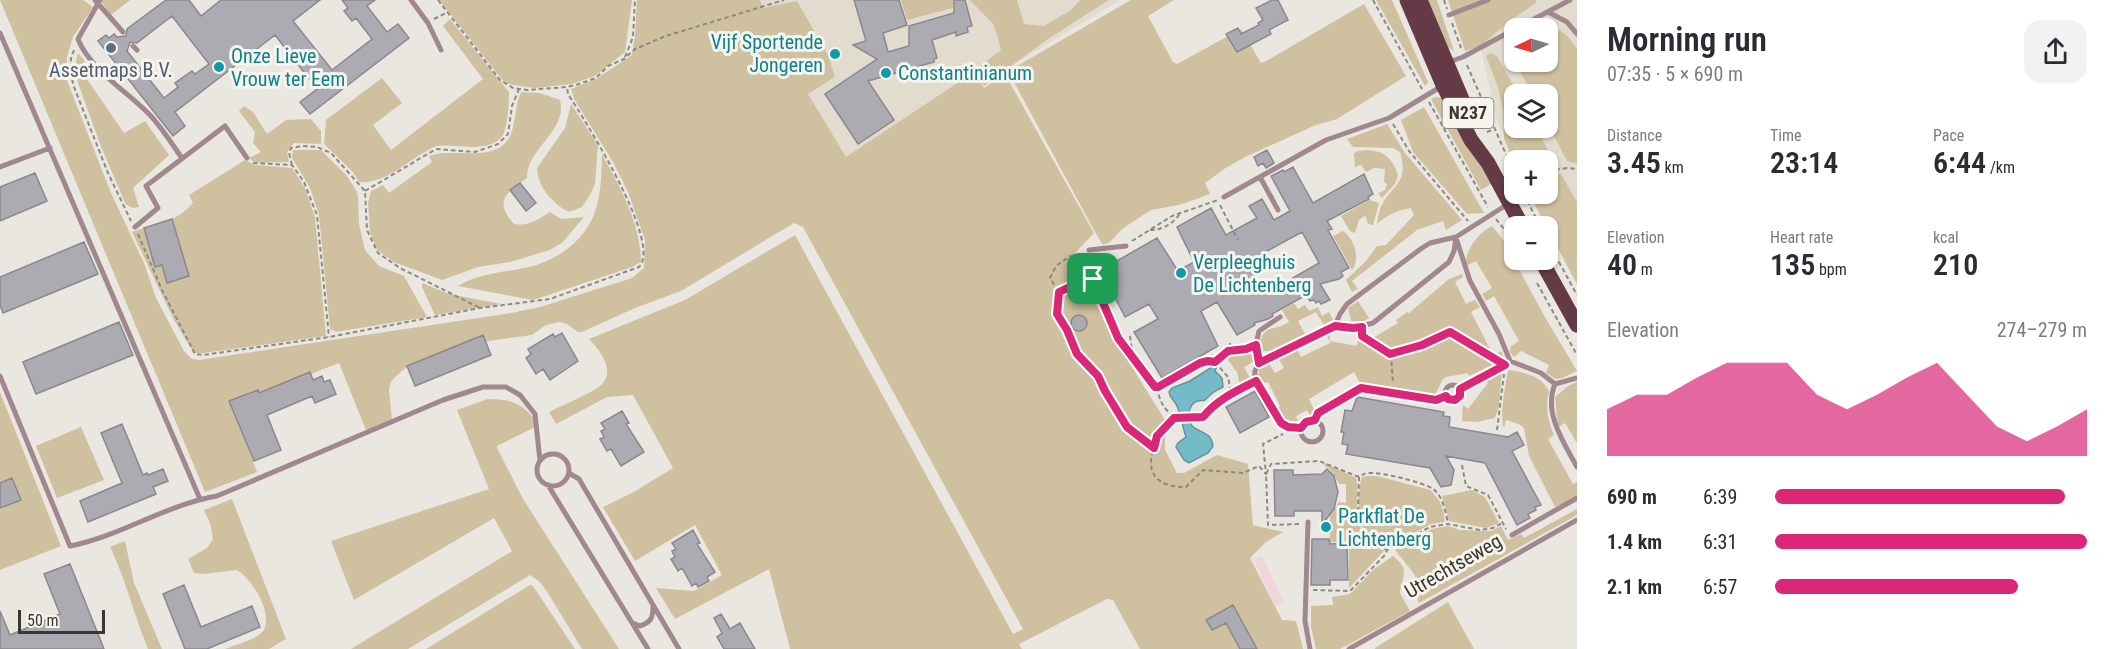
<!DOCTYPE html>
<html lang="en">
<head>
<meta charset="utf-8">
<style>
	body { margin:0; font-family:"Roboto Condensed",sans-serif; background:#f2f2f3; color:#2b2b33; height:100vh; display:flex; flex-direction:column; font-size:22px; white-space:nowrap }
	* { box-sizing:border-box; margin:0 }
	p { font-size:20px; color:#7c7c81 }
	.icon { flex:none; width:33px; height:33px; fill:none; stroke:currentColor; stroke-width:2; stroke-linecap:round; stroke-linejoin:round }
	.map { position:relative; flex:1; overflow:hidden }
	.side { display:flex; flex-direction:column; background:#fff; width:540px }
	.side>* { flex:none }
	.needle { width:39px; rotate:265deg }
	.fabs { position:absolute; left:1504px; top:18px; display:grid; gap:12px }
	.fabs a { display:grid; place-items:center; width:54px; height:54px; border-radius:12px; background:#fff; box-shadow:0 2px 4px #0004; font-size:30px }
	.scale { position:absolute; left:18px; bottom:15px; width:87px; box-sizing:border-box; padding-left:6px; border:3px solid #383734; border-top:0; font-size:16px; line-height:21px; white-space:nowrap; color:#383734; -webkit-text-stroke:4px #f7f4ed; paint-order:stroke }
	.pin { position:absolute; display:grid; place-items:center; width:51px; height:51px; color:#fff; margin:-26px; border-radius:12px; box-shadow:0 3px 9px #0006 }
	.round { display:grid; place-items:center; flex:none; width:63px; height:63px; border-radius:18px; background:#f2f2f3 }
	.summary { display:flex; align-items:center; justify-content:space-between; height:102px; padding:0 30px }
	h1 { font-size:33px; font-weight:600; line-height:45px }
	.stats { display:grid; grid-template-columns:repeat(3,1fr); gap:9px; height:102px; padding:6px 30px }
	.stats div { display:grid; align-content:center }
	.stats b { font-size:30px; font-weight:600 }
	.stats small { font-size:16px; font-weight:400 }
	.stats p { font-size:16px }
	.chart { height:168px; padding:12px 30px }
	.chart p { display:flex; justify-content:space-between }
	.chart svg { width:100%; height:108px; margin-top:6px; fill:#db2777; opacity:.7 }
	ul { padding:0 30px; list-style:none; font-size:20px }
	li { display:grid; grid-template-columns:96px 72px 1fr; align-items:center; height:45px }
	li i { height:15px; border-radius:8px; background:#db2777 }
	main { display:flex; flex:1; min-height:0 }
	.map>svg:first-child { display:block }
	.built { fill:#e2dcce; fill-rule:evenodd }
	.industrial { fill:#f0d6da }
	.green { fill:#cfc19f }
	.water { fill:#75bbc7; stroke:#63939b; stroke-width:1.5 }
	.building { fill:#adabb2; stroke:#8a888f; stroke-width:1.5; fill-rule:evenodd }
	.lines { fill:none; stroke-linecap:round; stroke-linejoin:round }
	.path { stroke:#8c8a85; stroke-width:2; stroke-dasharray:4.5 3; stroke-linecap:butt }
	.service { stroke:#a1878e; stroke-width:5 }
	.primary { stroke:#643a46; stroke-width:15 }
	.route-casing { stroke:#fff; stroke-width:12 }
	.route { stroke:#db2777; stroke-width:8 }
	.service-dot { fill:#5c6f8a; stroke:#f7f4ed; stroke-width:2 }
	.culture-dot { fill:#0f9aa8; stroke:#f7f4ed; stroke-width:2 }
	.labels { text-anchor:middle; stroke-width:6; stroke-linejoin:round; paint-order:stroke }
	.shield { fill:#f7f4ed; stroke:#71706c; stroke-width:1.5 }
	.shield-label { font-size:18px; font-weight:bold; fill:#383734 }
	.culture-label { font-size:20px; fill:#0d838f; stroke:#f7f4ed; text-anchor:start }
	.service-label { font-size:20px; fill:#4e5e75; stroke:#f7f4ed }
	.street-label { font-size:20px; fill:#383734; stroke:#f7f4ed }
</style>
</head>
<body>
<main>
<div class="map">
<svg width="1577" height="649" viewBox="0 0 1577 649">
	<rect width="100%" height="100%" fill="#eae7e0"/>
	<!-- built -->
	<path class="built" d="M650 0H1120L993 77 734 241Z
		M1470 0H1577V273L1548 194V160H1518L1497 121ZM1515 28H1548V62H1515ZM1515 94H1548V128H1515Z"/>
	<!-- industrial -->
	<path class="industrial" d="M1262 556 1284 602 1275 606 1254 560Z"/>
	<!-- green -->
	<path class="green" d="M0 0H83L93 7 73 37 67 57 66 78 111 193 144 263 156 298 184 351 192 359 199 360 511 313 540 307 632 278 644 268 645 240 628 192 613 162 574 99 571 89 596 79 632 55 635 36 637 0H760L763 8 797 1 828 55 835 77 808 94 846 157 974 72 984 88 1005 74 1094 233 1095 232 1008 71 1131 0H1174L1148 16 1173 62 1177 64 1241 29 1261 63 1266 61 1364 4 1406 76 1337 119 1316 125 1245 157 1224 169 1205 183 1210 194 1179 205 1151 210 1122 229 1110 242 1103 245 1095 232 1074 254 1094 301 1115 340 1165 420V450L1177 473H1184L1217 455 1248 464 1253 525 1283 532 1266 542 1250 558 1282 620 1296 621 1303 649H1140L1113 600 1107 599 1019 644 1022 649H790L769 569 675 619 656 588 694 591 722 575 695 525 635 561 603 507 632 493 673 468 633 395 607 397 556 424 549 412C559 407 594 392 601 385 616 371 600 350 589 339L685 300 795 235 1013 634 1023 629 803 227 794 223 681 291 635 308 582 332H578L567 324 559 322 546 325 532 335 488 341 404 369 391 381 389 390 392 419 366 430 339 363 231 405 257 472 205 492Z
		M100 0H130L111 15Z
		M439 0H632L625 52 595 76 572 84 535 88 513 85 504 82Z
		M901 0H953V8L907 20Z
		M970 0H1017L1024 24 1044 26 1071 10 1080 0H1109L1048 39 984 86 974 71 1001 50 994 25Z
		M1376 0H1392L1428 82 1425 86Z
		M1425 0H1437L1454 51 1447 47Z
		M1448 0H1536V3L1507 23 1481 46 1465 51Z
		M450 19 509 92C509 102 508 131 501 138 482 154 457 143 437 146 432 147 426 152 421 154 402 166 382 184 359 182L353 172 324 144 326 120 382 78 402 103 373 125 391 150 483 79 443 26Z
		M1542 26C1560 28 1568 34 1577 49V164L1567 161 1548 124V94H1532L1507 47 1515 42V62H1548V28H1537Z
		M78 53 85 61 80 69 124 133 145 121 169 155 133 188 139 207 133 208 126 205 100 144 77 80 74 70Z
		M1491 53 1497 56 1518 94H1515V128H1536L1554 161 1515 160V164L1504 139 1503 111 1498 87 1486 56Z
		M521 92 540 93 560 100C568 131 526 149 527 178 507 193 493 200 514 224 529 226 537 220 550 212L561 219 584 217 563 242 550 250 510 262 478 267 442 280 394 262 377 250 370 232 368 203 371 191 383 185 389 193 432 162 429 156C453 147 498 165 511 134 516 120 515 105 521 92Z
		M1436 97 1443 98 1491 184 1481 190 1431 99Z
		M571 104 598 145 595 184 590 195 582 207 569 212C553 204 538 188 537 168L565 128Z
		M244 106 253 112 267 134 286 120 311 119 321 131V144L294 143 287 152 289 162 255 163 249 158 261 152 253 143 255 132 239 111Z
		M1424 107 1484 213 1467 214 1413 152 1401 120Z
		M1387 124 1405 153 1462 220 1446 230 1443 221 1417 230 1352 281 1358 289 1352 292 1346 280 1366 261 1377 246 1386 245 1414 215 1411 208C1397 210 1387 215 1377 224 1378 218 1379 210 1382 205 1394 183 1409 183 1400 152L1393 148 1353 147 1347 139Z
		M293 150H321L347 176 356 190 358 197 359 224 365 250 379 266 404 276 427 317 336 332 330 329 319 215 310 188 292 158Z
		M1366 150C1384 151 1392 157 1398 175L1395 184 1382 198 1378 193 1385 190 1387 184 1384 182 1385 169 1374 168 1366 172 1361 165 1355 167 1354 154 1357 151Z
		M602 154C620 187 641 224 641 262L632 267 533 300 458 286C478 273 507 272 529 267 542 264 552 259 563 252 600 227 601 194 602 154Z
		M245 160 255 165 292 168 305 188 315 217 326 336 203 353H194L174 320 132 232C157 223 174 224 193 203L189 195Z
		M1561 174 1577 202V284L1529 194H1548V175Z
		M1369 200 1379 203 1373 225 1368 224 1366 217 1364 216 1359 220 1355 233 1350 231 1341 216Z
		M1492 226 1502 238 1546 319 1577 371 1562 378 1556 379 1546 373 1549 365 1521 351 1514 357 1510 352 1511 346 1519 341 1494 296 1486 301 1482 294 1492 288 1476 261 1466 266C1464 251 1479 232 1492 226Z
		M1343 231C1354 238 1361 259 1352 270L1333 236Z
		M1462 274 1463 277 1455 282 1466 304 1475 300 1480 307 1471 312 1493 355 1502 351 1503 357 1501 361 1469 376 1468 373 1446 377 1443 379 1435 395 1361 385 1354 372 1309 399 1315 412 1310 415 1307 410 1296 416 1298 421C1287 422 1281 418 1276 409L1280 406 1268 382 1263 383 1258 375 1260 368 1269 363 1275 373 1284 368 1278 358 1297 349 1301 357 1330 343 1326 335 1331 333 1329 341 1357 346 1359 335 1364 328 1373 338 1398 323 1396 320 1407 312 1409 313 1449 279Z
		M422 283 449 294 501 304 435 315 422 287Z
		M1358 301 1369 318 1362 322 1351 321 1348 308Z
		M1294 303 1298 309 1305 305 1309 311 1318 307 1322 316 1329 312 1333 320 1324 325 1316 312 1298 321 1305 334 1270 351H1261L1259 348C1262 323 1274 332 1289 322L1282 310Z
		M1253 348 1255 361 1244 367 1252 381 1240 386 1237 372 1225 356C1233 350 1244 353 1253 348Z
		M1508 370C1524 372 1543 376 1549 392 1545 405 1548 422 1554 435L1548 439 1573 484 1577 482V497L1555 507 1529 456 1524 428 1519 424 1506 420 1504 428C1499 418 1506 382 1508 370Z
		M1502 371 1499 406 1495 418 1477 422 1462 421 1463 405 1468 409 1488 383 1484 379Z
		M1577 382V443L1565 423 1558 427 1555 397 1568 386Z
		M0 392 61 546 0 570Z
		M488 399C513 399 525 405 539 425L497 446 498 450 523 499 619 649H582L546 590 540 582 530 575 408 649H351L512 551 494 518 354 600 331 541 489 489 457 410Z
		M81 427 104 480 57 498 36 446Z
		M1325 463 1356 478C1359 486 1357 494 1357 503 1357 528 1363 539 1384 551L1349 588V542H1330V516L1339 502 1346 503V484H1339C1335 477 1332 468 1324 466Z
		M1367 476H1377L1430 490C1439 498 1446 511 1444 522L1431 524 1387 548C1380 545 1372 542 1367 535 1357 522 1357 492 1362 477Z
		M1472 490 1485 497 1499 523 1486 528 1449 521 1442 496Z
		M232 499 286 639 269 649H225C235 645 251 641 260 634 278 620 252 578 237 570L203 574 194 573 188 559 207 548 213 539 210 523 204 510Z
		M1577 509V515L1419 603 1415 592V575L1395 550 1432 529 1448 526 1460 530 1491 531 1501 526 1508 540 1521 534 1524 538Z
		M125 541 134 583 162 649H148C134 615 126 580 110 547Z
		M1393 556C1411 570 1402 576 1400 593L1410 611 1340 649H1316L1311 627V606L1333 605 1332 597 1350 594 1374 569Z
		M530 585 533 586 575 649H426Z
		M1448 602 1474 649H1375V648Z"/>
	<!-- water -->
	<path class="water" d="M1215 365 1217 366 1215 371 1222 378 1223 387C1215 391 1214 391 1207 398 1203 403 1204 399 1198 401 1187 404 1188 418 1192 426 1201 434 1211 431 1213 446L1208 453 1189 463 1184 460 1176 447 1178 443 1186 437C1182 426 1181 412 1176 404 1173 399 1170 399 1169 392L1172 388 1190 381Z"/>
	<!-- building -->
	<path class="building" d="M166 0H189L201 16 221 0H320L293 21 332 70 372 39 356 18 352 21 344 11 348 8 342 0H375L367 6 387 32 398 24 409 38 310 114 300 102 317 89 275 35 175 112 185 126 173 136 98 41 106 35 109 38 114 34 117 37 126 36 127 29ZM172 16 209 64 195 74 192 71 175 83 178 87 164 98 127 51 130 42 137 43Z
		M854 0H899L907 25 883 33 888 52 909 46V26L954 13V0H965L972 26 967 27 968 32 956 36V32L932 40 937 58 934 59V62L868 81 894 120 858 144 825 94 877 59 853 45 866 41Z
		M1272 0H1278L1288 20 1269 30 1271 34 1237 52 1226 34 1238 28 1241 34 1259 25 1258 23 1263 20 1256 8Z
		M1267 150 1274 163 1266 168 1263 163 1258 166 1254 157Z
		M1293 167 1313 203 1364 174 1373 194 1368 197 1369 199 1327 221 1332 229 1328 230 1349 268 1341 272 1343 276 1339 279 1320 284 1330 300 1321 304 1319 301 1316 303 1314 300 1310 301 1306 295 1272 314 1273 316 1268 319 1254 323 1255 325 1237 335 1217 302 1201 311 1218 346 1162 378 1134 332 1158 319 1149 304 1125 317 1101 270 1157 238 1178 271 1194 262 1177 227 1211 208 1226 235 1257 218 1249 206 1262 199 1274 220 1290 211 1271 176 1283 170 1284 172ZM1302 232 1319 263 1265 294 1247 262Z
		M35 173 47 201 0 221V187Z
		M520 183 536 203 526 211 510 190Z
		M172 219 189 276 167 283 162 265 155 267 144 228Z
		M84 242 98 274 3 313 0 305V277Z
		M1071 323a8 8 0 1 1 16 0a8 8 0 1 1-16 0Z
		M119 322 133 355 36 394 23 362Z
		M562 333 578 361 550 380 543 369 536 374 526 358 531 354 528 349 553 334 555 337Z
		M483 335 491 355 415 386 407 366Z
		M310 372 313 380 322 376 324 382 330 380 336 394 315 403 312 396 267 415 281 450 254 461 229 401 258 390 259 393Z
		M1255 391 1269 417 1240 433 1226 407Z
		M1357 397 1444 412 1443 416 1450 417 1449 427 1508 437 1517 432 1524 445 1512 451 1541 505 1535 507 1536 510 1528 514 1530 518 1517 525 1485 463 1446 456 1454 470 1451 485 1441 487 1430 468 1346 454 1348 445 1342 444 1344 432H1341L1345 410 1352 411Z
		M622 411 629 423 626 424 644 452 621 466 611 449 607 451 600 439 604 437 601 431 605 429 601 423Z
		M122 424 143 475 147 473 148 475 163 469 168 481 153 487 156 494 88 522 80 501 122 483 101 433Z
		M1327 469 1334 476 1338 492 1334 509 1322 525V511H1294V516H1275L1274 470H1293V475L1322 474Z
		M12 478 21 500 0 508V483Z
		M693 530 700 543 697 544 715 572 707 577 709 581 698 587 696 583 692 586 682 568 678 571 671 559 675 557 672 551 676 549 672 543Z
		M1312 539H1329L1330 544 1347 543 1348 580H1330V585H1311Z
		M70 564 104 649H0V611L10 635 60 614 44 574Z
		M184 585 201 627 252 606 260 627 207 649H185L163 594Z
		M1233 605 1257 649H1240L1226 623 1212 630 1206 620Z
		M721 614 730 629 740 623 755 649H724L717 637 722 633 714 618Z"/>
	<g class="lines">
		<!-- path -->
		<path class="path" d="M438 0 500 80 513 88 527 90 567 87 579 84 596 78 608 66 624 59 635 49 666 36 784 0
			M1373 0 1422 89
			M1444 0 1447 9
			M434 19 448 12
			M1452 23 1461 48
			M74 50 71 58 70 71 74 87 108 173 131 221
			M625 57 633 37 635 0
			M1467 65 1515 175
			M1429 102 1488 207
			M1393 124 1409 151 1468 221
			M1487 132 1494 129
			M253 163 292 165 304 182 317 215 329 337
			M292 165 289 153 291 148 302 146 317 147 331 153 365 191 367 230 378 253 400 268 480 308
			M1548 171 1567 168 1577 169
			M365 191 436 149 475 152 498 144 508 134 512 106 519 89
			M1524 194 1540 226
			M1220 205 1238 240
			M1496 219 1515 243
			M1150 230C1163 230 1172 224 1180 214
			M138 234 162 290 195 354 203 355 329 337 480 308 550 299 639 267C663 243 584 119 568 94L567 87
			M1132 241 1172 216 1218 200
			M1548 242 1577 295
			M1107 257 1091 267 1092 276 1118 337 1155 387H1158C1170 379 1203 359 1215 362L1229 351 1248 348
			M1525 260 1529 268
			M1093 279 1088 282 1083 288 1074 285 1059 292 1057 314 1067 330 1077 355 1098 376 1105 391 1127 427 1153 448
			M1537 283 1577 355
			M1058 291 1050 278 1056 266 1070 256 1091 267
			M1362 335 1391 354 1422 345 1450 332 1494 359
			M1130 336 1133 357
			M1230 343 1231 351
			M1391 354 1393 384
			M1215 362 1228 377 1231 393 1214 405 1203 417 1174 418C1169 423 1161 429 1157 436 1155 439 1154 445 1153 450 1145 477 1161 487 1186 487L1203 470 1243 473 1259 466 1266 474 1263 444 1283 434
			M1158 387C1158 401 1165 409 1174 418
			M1232 393 1248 385
			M1497 430 1504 374
			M1462 465 1466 486 1488 495 1506 529
			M1359 477C1359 497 1354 525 1370 541 1374 545 1382 547 1387 550
			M1299 524 1268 525 1266 474 1271 464 1319 461 1359 477C1363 475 1364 473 1368 473 1381 472 1423 482 1433 489 1443 496 1446 513 1448 524
			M1313 590 1350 591 1385 555 1387 550 1430 527 1448 524 1480 530 1493 528 1502 523"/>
		<!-- service -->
		<path class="service" d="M95 0 123 32
			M100 0 78 39C89 68 126 91 148 113 161 126 171 143 182 158
			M411 0 428 23 441 50
			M1548 12 1567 22 1577 34
			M1449 15 1488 0
			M1517 28 1570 0
			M0 33 200 499
			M133 46 137 50
			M1449 62 1463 57 1515 29
			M0 167 50 148
			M1260 177 1278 210
			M1224 197 1326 140 1389 118 1442 86
			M135 227 158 208 146 186 225 126 247 158
			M1457 241 1470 281 1499 334 1510 361
			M1089 250 1126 246
			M1335 326 1340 314 1347 304 1422 248 1430 243 1456 237 1508 204
			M1259 363 1256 345 1259 331 1280 317
			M0 376 70 546C121 536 165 505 217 496L443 400 483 387H506L520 395 535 414 540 461
			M1555 384C1543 413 1564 443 1577 467
			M1445 393a8 8 0 1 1 16 0a8 8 0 1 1-16 0Z
			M1460 389 1510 361 1541 373 1555 384 1577 378
			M1301 431a11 11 0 1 1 22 0a11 11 0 1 1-22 0Z
			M1315 420 1318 413 1361 388 1436 400 1446 396
			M1301 428 1288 427 1281 423 1256 381C1254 374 1254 370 1259 363L1335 326 1354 328 1373 323 1449 262 1454 251 1456 237
			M537 470a16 16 0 1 1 32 0a16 16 0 1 1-32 0Z
			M569 473 579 479 679 649
			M548 485 648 649
			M1308 522 1305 621 1310 649
			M1512 535 1577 498
			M633 623 640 626C651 622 653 618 653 607
			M1349 649 1577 520"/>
		<!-- primary -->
		<path class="primary" d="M1407 0 1443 85 1471 140 1488 163 1522 226
			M1420 0 1469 116
			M1541 260 1577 325"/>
	</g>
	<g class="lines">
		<!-- route casing -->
		<g class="route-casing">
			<path id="route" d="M1093 279 1118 338 1155 387H1158L1200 363 1208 361 1215 362 1228 351 1246 349 1256 345 1259 363 1335 326 1353 328 1362 327V336L1390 354 1422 345 1450 332 1505 365 1460 389V396L1455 400 1448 399 1446 396 1436 400 1361 388 1318 413 1315 420 1306 422 1301 428 1288 427 1281 423 1256 381C1236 391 1218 399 1203 417L1174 418 1157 436 1154 448 1127 427 1105 391 1098 376 1077 354 1067 330 1057 314 1059 292 1074 285 1083 288 1088 282Z"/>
		</g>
		<!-- route -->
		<use href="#route" class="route"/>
	</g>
	<!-- markers -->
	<circle class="service-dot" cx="111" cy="48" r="6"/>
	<g class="culture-dot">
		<circle cx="835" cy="54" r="6"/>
		<circle cx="219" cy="67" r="6"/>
		<circle cx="886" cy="73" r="6"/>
		<circle cx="1181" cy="273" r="6"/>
		<circle cx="1326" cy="527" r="6"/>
	</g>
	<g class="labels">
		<!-- shield labels -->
		<rect class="shield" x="1442.5" y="98" width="51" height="30" rx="4.5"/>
		<g class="shield-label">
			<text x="1468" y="119">N237</text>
		</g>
		<!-- culture labels -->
		<g class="culture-label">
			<text x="823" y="49" text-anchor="end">Vijf Sportende<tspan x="823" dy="23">Jongeren</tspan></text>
			<text x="231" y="63">Onze Lieve<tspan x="231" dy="23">Vrouw ter Eem</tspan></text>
			<text x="898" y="80">Constantinianum</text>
			<text x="1193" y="269">Verpleeghuis<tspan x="1193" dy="23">De Lichtenberg</tspan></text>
			<text x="1338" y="523">Parkflat De<tspan x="1338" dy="23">Lichtenberg</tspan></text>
		</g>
		<!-- service labels -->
		<g class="service-label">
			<text x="111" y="77">Assetmaps B.V.</text>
		</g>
		<!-- street labels -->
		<g class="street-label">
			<text transform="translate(1453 566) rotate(-30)" y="7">Utrechtseweg</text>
		</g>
	</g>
</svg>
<div class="fabs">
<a><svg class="needle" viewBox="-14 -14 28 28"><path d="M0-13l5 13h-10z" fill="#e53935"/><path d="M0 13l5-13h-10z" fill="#7c7c81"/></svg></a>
<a><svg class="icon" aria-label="layers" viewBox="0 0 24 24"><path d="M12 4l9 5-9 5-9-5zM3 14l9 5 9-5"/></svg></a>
<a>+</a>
<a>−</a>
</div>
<div class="scale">50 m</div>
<div class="pin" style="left:1093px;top:279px;background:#1e9e55"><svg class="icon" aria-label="arrive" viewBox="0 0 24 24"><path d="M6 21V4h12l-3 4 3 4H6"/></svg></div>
</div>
<section class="side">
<div class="summary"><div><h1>Morning run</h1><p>07:35 · 5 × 690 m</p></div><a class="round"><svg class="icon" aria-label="share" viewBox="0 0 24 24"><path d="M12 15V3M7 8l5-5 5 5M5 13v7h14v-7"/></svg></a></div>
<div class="stats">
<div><p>Distance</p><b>3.45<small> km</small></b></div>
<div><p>Time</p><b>23:14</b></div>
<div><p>Pace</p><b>6:44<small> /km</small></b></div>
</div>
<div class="stats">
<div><p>Elevation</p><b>40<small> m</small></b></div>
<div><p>Heart rate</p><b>135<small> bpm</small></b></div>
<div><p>kcal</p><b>210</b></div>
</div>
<div class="chart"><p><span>Elevation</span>274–279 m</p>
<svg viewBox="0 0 160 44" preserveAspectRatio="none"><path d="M0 44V25L10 19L20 19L30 12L40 6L50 6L60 6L70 19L80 25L90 19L100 12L110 6L120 19L130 32L140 38L150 32L160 25V44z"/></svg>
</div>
<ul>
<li><b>690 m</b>6:39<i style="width:93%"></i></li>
<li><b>1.4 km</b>6:31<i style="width:100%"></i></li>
<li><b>2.1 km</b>6:57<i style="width:78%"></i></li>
</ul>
</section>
</main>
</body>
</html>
